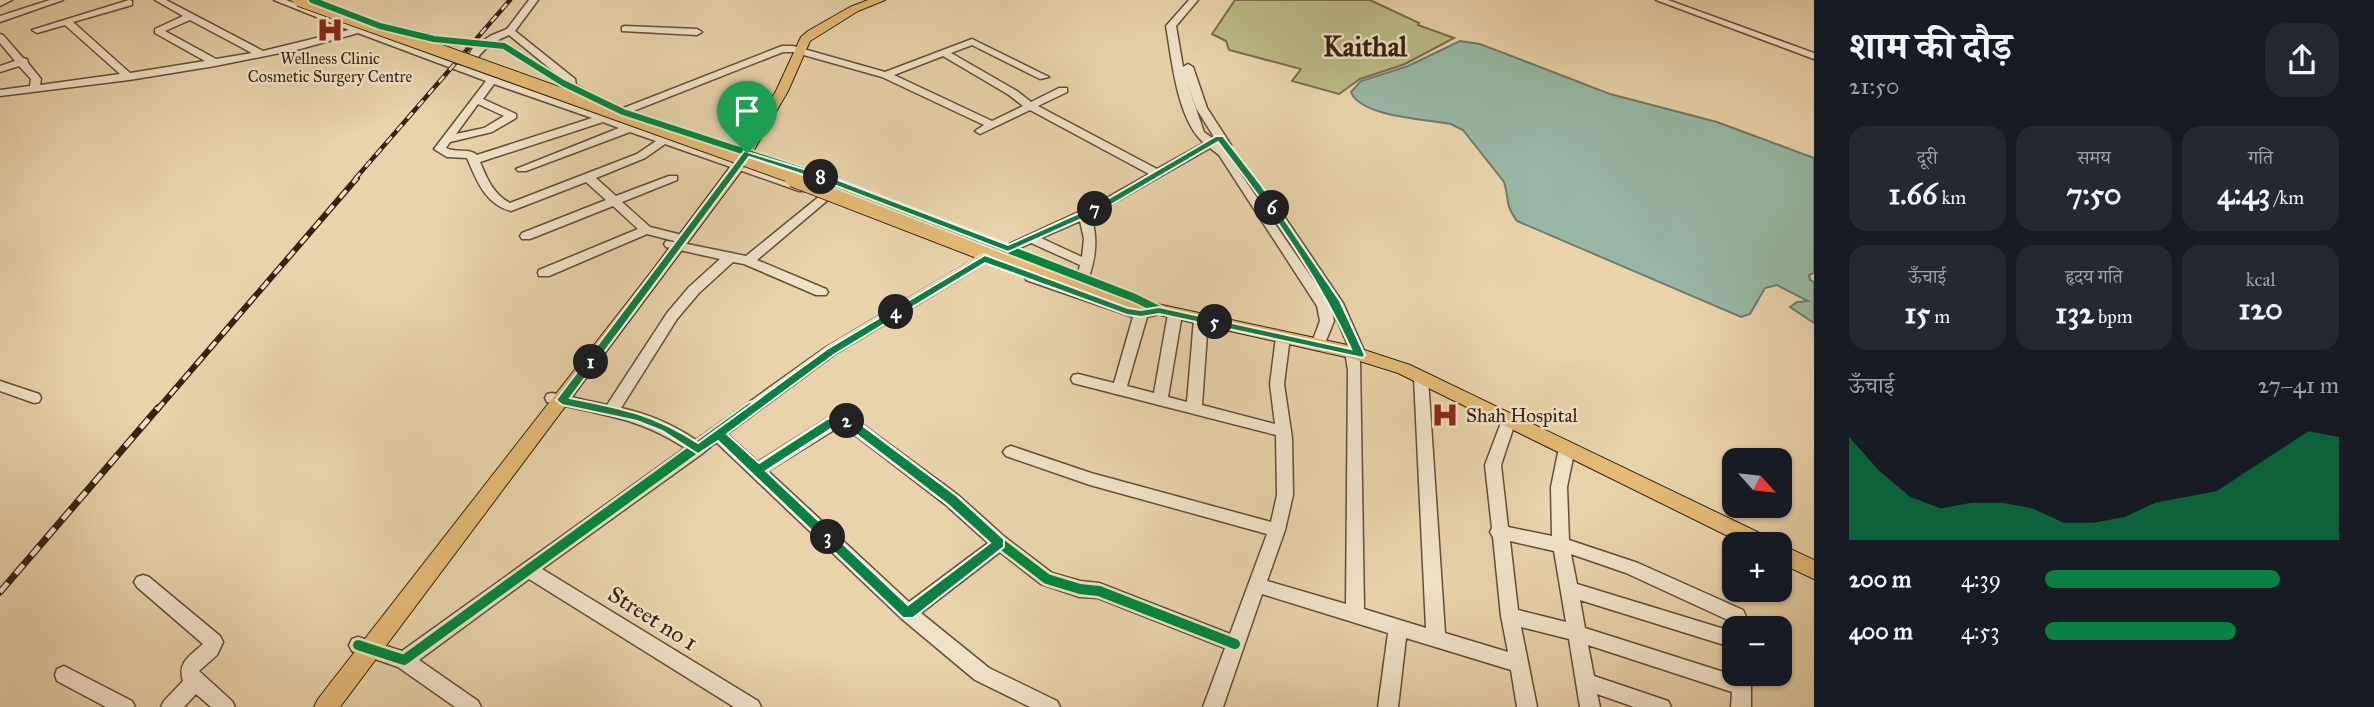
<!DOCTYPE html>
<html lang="hi">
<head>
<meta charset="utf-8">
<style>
	body { margin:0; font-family:"IM FELL Great Primer","Noto Serif Devanagari",serif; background:#242831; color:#f1f3f6; height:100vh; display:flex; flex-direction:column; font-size:26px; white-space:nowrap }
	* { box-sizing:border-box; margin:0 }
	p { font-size:23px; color:#9ea1a6 }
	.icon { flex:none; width:38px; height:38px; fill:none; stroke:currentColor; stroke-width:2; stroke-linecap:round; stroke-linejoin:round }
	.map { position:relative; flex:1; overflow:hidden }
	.side { display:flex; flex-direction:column; background:#171b24; width:560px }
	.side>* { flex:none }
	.needle { width:46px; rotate:117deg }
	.controls { position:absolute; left:1722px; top:448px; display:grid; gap:14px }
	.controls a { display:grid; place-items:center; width:70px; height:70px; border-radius:14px; background:#171b24; box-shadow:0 2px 5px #0004; font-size:35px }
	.pin { position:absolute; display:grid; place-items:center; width:60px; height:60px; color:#fff; margin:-72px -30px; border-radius:50% 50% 50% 0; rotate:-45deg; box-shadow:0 0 7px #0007 }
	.pin .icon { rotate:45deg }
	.km { position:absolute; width:35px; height:35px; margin:-18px; border-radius:50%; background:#222; color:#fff; font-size:19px; line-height:35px; text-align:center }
	.round { display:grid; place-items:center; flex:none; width:74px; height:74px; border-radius:21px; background:#242831 }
	.headline { display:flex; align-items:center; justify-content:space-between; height:119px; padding:0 35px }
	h1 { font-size:38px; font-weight:700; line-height:52px }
	.stats { display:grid; grid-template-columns:repeat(3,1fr); gap:10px; height:119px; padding:7px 35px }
	.stats div { display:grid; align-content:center; border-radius:18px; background:#242831; text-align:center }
	.stats b { font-size:30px; font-weight:700 }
	.stats small { font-size:19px; font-weight:400 }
	.stats p { font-size:19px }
	.chart { height:196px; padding:14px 35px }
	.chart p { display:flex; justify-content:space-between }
	.chart svg { width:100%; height:126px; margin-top:7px; fill:#0b8043; opacity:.7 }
	ul { padding:0 35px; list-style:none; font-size:23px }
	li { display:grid; grid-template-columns:112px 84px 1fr; align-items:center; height:52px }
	li i { height:18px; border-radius:9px; background:#0b8043 }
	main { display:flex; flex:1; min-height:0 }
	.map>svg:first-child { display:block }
	.green { fill:#bbbb85; stroke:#796e4a; stroke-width:2 }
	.water { fill:#98b8a5; stroke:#717c69; stroke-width:2 }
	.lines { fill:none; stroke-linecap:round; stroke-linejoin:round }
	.minor-tunnel { stroke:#c5af8b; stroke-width:10; stroke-dasharray:10 5; stroke-linecap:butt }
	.minor-casing { stroke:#634e36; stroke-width:3 }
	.major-casing { stroke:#37210f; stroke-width:2 }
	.minor { fill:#f0e2c8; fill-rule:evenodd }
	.major { fill:#e4ba75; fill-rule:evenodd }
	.rail-far2-casing { stroke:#37210f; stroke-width:4.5 }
	.rail-far1-casing { stroke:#37210f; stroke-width:6 }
	.rail-casing { stroke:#37210f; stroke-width:7 }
	.rail-far2 { stroke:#f0e2c8; stroke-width:2.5; stroke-dasharray:8; stroke-linecap:butt }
	.rail-far1 { stroke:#f0e2c8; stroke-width:3.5; stroke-dasharray:10; stroke-linecap:butt }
	.rail { stroke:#f0e2c8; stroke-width:4.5; stroke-dasharray:12; stroke-linecap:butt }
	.major-bridge-far1-casing { stroke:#37210f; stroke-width:14; stroke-linecap:butt }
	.major-bridge-casing { stroke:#37210f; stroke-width:19; stroke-linecap:butt }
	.major-bridge-far1 { stroke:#e4ba75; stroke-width:12 }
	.major-bridge { stroke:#e4ba75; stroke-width:17 }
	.cycleway-far2-casing { stroke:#f0e2c8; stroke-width:10 }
	.cycleway-far1-casing { stroke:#f0e2c8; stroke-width:12 }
	.cycleway-casing { stroke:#f0e2c8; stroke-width:15 }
	.cycleway-far2 { stroke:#00873e; stroke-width:6 }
	.cycleway-far1 { stroke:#00873e; stroke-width:8 }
	.cycleway { stroke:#00873e; stroke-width:10 }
	.route { fill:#0b8043; stroke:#fff; stroke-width:2; fill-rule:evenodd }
	.labels { text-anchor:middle; stroke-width:5; stroke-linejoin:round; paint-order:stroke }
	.far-poi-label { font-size:16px; fill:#37210f; stroke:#f0e2c8 }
	.poi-label { font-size:19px; fill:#37210f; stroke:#f0e2c8; text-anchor:start }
	.near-street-label { font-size:23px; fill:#37210f; stroke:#f0e2c8 }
	.far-town-label { font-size:28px; font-weight:bold; fill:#37210f; stroke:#f0e2c8 }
</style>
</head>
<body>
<main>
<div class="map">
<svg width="1814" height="707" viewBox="0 0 1814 707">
	<rect width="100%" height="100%" fill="#e8d3aa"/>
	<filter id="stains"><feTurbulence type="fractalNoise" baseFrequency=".00286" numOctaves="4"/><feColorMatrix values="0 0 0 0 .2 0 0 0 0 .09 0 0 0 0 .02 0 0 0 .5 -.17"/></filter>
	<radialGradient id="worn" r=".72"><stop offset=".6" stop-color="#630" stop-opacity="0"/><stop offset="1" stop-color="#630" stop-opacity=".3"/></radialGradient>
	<!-- green -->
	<path class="green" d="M1235 0H1370L1419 23 1418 25 1454 38 1405 64 1360 79 1339 94 1292 81 1301 69 1229 50 1226 41 1212 34Z"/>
	<!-- water -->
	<path class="water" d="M1460 41 1480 44 1610 94 1717 122 1814 158V273L1809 275 1810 280 1814 282V323L1790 307 1797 302 1808 301 1777 285 1765 288 1750 314 1741 317 1517 221C1504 203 1510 201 1504 182L1463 130 1451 124C1425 119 1361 117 1351 92L1361 81 1408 66Z"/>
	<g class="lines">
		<!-- minor-tunnel -->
		<path class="minor-tunnel" d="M391 29 444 41 504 46 563 83"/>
		<!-- minor casing -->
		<g class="minor-casing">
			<path id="minor" d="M0 0H12L0 6Z
				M50 0H63L0 22V16Z
				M155 0H166L263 51 349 30 274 0H286L358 27 377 22V26L367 30 462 66 473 48 490 36 507 29 529 0H538L515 31 575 79 576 85 621 109 782 46H793L885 72 972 39 1049 77 1040 79 972 45 951 53 1017 91 1031 102 1059 88H1067V92L1038 106 1157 169 1204 143C1177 120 1172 60 1166 26L1189 0H1198L1176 26 1183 67 1188 64 1193 67 1207 108 1231 145 1223 148 1331 306 1334 321 1323 348 1318 350 1311 345 1320 321 1317 306 1219 155 1210 148 1091 216C1098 237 1096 257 1089 277L1093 281 1087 285 826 182 710 144 715 141 719 142 834 178 1007 245 1096 204 1149 174 1030 110 980 134 975 131 984 125 882 77 793 52H783L613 119 807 187V191H799L665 144 645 158 596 178 616 196 669 176H677V180L622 202 650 227 686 236 688 239 682 243 746 256 821 195H829V199L757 260 826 289 828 292 826 295H816L744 264 733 262 699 293 677 319 621 408C649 414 672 424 696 440L825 348 980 256H988L990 259 988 262 835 354 727 434 758 462 826 419 840 413 851 416 958 495 1006 538 1052 573 1080 581 1099 583 1230 634 1267 534 1090 485 1006 456 1003 452 1006 448 1011 446 1091 473 1271 522 1277 495 1276 435 1073 383 1071 379 1073 375 1078 374 1114 383 1133 317 1026 280 1025 277 1026 274H1036L1130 307C1141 310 1153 304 1164 307L1166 310 1164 313 1147 317 1127 386 1154 393 1168 314 1175 310 1180 311 1182 314 1168 397 1187 402 1194 319 1201 314 1206 316 1208 319 1202 405 1275 424 1270 384 1276 337 1283 332 1290 337 1284 384 1292 438 1293 495 1285 530 1267 581 1346 604 1348 370 1345 352 1349 348 1330 303 1263 203 1265 200H1273L1343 303 1366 355 1360 360 1364 609 1426 628 1414 378 1421 373 1428 378 1445 633 1508 652 1501 616 1493 537 1490 532 1492 528 1485 465 1502 420 1504 416H1514L1516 420 1501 465 1508 527 1552 536 1551 487 1559 448 1562 444H1572L1575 448 1567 487 1569 540 1638 563 1743 610 1751 628H1734V631L1730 621 1626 573 1571 554 1577 584 1734 632V648L1580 600 1585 628 1733 675 1734 670V674H1751V707H1731L1732 692 1588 645 1594 676 1668 701 1671 707H1634L1597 694 1600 707H1580L1569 639 1521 627 1537 707H1517L1511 670 1406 638 1398 707H1378L1388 633 1262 594 1223 707H1203L1225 648 1098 598 1080 597 1041 584 1000 552 921 613 989 668 1057 701 1060 707H1030L975 680 902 619 716 442 703 453 542 569 758 701 761 707H734L529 579 419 660 478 701 481 707H455L398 667 352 651 349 645 352 639 358 637 402 651 685 448C640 418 603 415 552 403L547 402 545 398 547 394 552 393 607 405 667 313 689 287 720 259 666 247 664 244 666 241 682 243 647 234 549 276H539L538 273 539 270 638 229 613 206 530 239H522L520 236 522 233 606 200 586 182 511 211C485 204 477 181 467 158L447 157 434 149 486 81 358 33 300 49 215 66 129 80 0 96V90L30 86 31 79 19 66 0 72V66L15 61 0 43V34L3 35 23 58 27 59 28 63 41 79 40 85 120 74 65 25 37 33 32 30 129 0 132 1V5L73 22 130 73 205 61 155 33V29L183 16ZM190 20 252 53 216 59 165 31ZM509 35 564 80 559 81V85L613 112 603 115 471 69C480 51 490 43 509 35ZM943 56 1009 95 1023 106 992 121 894 75ZM1186 80 1196 108 1214 137 1212 138 1204 132ZM494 84 592 118 477 155C470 148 456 153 446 148L450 142 492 132 516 118V114L483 99ZM478 104 504 116 484 128 456 134ZM603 122 619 128 516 169 518 171H526L630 132 656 141 637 154 510 203C494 195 487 179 480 162ZM1080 221 1084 239 1082 257 1041 238ZM1031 243 1080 265 1078 273 1018 249ZM842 425 946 505 988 543 909 602 768 471ZM1510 541 1554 551 1566 622 1518 610Z
				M1656 0H1668L1814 53V59Z
				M625 26 697 29 702 32 697 35 622 31V27Z
				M0 381 39 394 41 398 39 402 34 403 0 391Z
				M143 575 149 577 220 636 223 642 217 655 199 671 232 701 235 707H211L196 694 184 707H161L164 701 183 681C177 662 190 656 203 644L137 587 134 582 137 577Z
				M64 666 132 701 135 707H106L57 681 55 675 57 669Z"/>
		</g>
		<!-- major casing -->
		<g class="major-casing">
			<path id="major" d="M868 0H885L858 11 810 41 788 91 743 169 340 707H314L318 699 651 272 732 164 776 91 801 37 808 31 850 7Z
				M1125 297 1352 346 1410 365 1770 538 1773 544H1744L1398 373 1350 358 1119 306 1117 302Z
				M1780 544 1814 560V579L1780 563Z"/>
		</g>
		<!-- minor -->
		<use href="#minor" class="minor"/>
		<!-- major -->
		<use href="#major" class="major"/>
		<!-- rail-far2 casing -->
		<g class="rail-far2-casing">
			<path id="rail-far2" d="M355 179 510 0"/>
		</g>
		<!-- rail-far1 casing -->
		<g class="rail-far1-casing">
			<path id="rail-far1" d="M157 410 357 178"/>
		</g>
		<!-- rail casing -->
		<g class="rail-casing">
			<path id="rail" d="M0 592 158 408"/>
		</g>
		<!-- rail-far2 -->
		<use href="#rail-far2" class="rail-far2"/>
		<!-- rail-far1 -->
		<use href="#rail-far1" class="rail-far1"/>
		<!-- rail -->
		<use href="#rail" class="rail"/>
		<!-- major-bridge-far1 casing -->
		<g class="major-bridge-far1-casing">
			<path id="major-bridge-far1" d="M299 0 798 179"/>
		</g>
		<!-- major-bridge casing -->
		<g class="major-bridge-casing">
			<path id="major-bridge" d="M793 178 1000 258 1125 302"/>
		</g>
		<!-- major-bridge-far1 -->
		<use href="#major-bridge-far1" class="major-bridge-far1"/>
		<!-- major-bridge -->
		<use href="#major-bridge" class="major-bridge"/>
		<!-- cycleway-far2 casing -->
		<g class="cycleway-far2-casing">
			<path id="cycleway-far2" d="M312 0 380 26 434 39 504 46 563 83 623 112 828 179"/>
		</g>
		<!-- cycleway-far1 casing -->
		<g class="cycleway-far1-casing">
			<path id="cycleway-far1" d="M823 178 1135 298 1159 310
				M749 410 830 351 984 259"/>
		</g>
		<!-- cycleway casing -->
		<g class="cycleway-casing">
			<path id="cycleway" d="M758 470 831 423 840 419 846 420 952 500 1000 543 1047 579 1080 589 1099 591 1235 644
				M358 645 404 660 751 408"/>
		</g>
		<!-- cycleway-far2 -->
		<use href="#cycleway-far2" class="cycleway-far2"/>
		<!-- cycleway-far1 -->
		<use href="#cycleway-far1" class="cycleway-far1"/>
		<!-- cycleway -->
		<use href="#cycleway" class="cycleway"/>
	</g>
	<!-- route -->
	<path class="route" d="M1216 136H1223L1261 185 1340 301 1365 355 1363 358 1159 314 1141 317 1127 315 985 263 835 354 727 434 759 463 827 419 851 417 957 496 1004 539V547L913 618H903L718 441 698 454 662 431 637 421 562 405 556 400 744 151 833 178 1008 245 1097 205ZM1218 142C1268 207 1317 274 1351 349L1159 307 1141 310 1128 308 985 255 827 349 698 443C653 414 621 408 570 398L749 157 826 182 1008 252 1104 209ZM844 425 947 504 990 543 908 605 766 471 834 427Z"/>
	<!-- icons -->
	<defs>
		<g id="hospital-bare" transform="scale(2.1)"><path d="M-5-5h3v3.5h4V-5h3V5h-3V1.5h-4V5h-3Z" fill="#8f2418" stroke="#f0e2c8" stroke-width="2.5" paint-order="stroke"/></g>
	</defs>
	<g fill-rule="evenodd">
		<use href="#hospital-bare" x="330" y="30"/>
		<use href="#hospital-bare" x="1445" y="415"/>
	</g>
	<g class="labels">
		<!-- far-poi labels -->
		<g class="far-poi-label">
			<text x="330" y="64">Wellness Clinic<tspan x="330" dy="18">Cosmetic Surgery Centre</tspan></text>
		</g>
		<!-- poi labels -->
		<g class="poi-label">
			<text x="1466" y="422">Shah Hospital</text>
		</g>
		<!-- near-street labels -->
		<g class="near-street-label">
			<text transform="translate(653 618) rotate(32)" y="8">Street no 1</text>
		</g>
		<!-- far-town labels -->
		<g class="far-town-label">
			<text x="1365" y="56">Kaithal</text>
		</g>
	</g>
	<rect width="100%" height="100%" filter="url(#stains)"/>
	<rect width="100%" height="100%" fill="url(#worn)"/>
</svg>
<div class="controls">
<a><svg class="needle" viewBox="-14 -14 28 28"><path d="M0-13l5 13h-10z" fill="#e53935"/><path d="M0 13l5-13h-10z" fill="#9ea1a6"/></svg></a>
<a>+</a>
<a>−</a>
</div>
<div class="pin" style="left:747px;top:153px;background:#1e9e55"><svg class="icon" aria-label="arrive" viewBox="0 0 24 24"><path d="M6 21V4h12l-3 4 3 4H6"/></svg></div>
<b class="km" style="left:591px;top:362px">1</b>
<b class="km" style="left:847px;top:421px">2</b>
<b class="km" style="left:828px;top:537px">3</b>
<b class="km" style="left:896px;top:312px">4</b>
<b class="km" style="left:1215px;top:322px">5</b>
<b class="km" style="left:1272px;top:208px">6</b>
<b class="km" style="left:1095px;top:209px">7</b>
<b class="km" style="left:821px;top:177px">8</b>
</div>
<section class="side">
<div class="headline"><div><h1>शाम की दौड़</h1><p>21:50</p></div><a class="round"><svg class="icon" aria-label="share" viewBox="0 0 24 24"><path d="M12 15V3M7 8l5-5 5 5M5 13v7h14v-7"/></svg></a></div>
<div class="stats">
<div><p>दूरी</p><b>1.66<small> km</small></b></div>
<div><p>समय</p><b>7:50</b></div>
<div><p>गति</p><b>4:43<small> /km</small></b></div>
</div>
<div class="stats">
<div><p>ऊँचाई</p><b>15<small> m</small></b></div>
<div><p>हृदय गति</p><b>132<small> bpm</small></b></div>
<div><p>kcal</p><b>120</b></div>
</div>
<div class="chart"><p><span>ऊँचाई</span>27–41 m</p>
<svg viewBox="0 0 160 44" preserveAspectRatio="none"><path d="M0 44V8L10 20L20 29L30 33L40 31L50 31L60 33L70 38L80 38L90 36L100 31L110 29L120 27L130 20L140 13L150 6L160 8V44z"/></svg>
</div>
<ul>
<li><b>200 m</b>4:39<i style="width:80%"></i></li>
<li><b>400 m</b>4:53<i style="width:65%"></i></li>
</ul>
</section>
</main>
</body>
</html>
